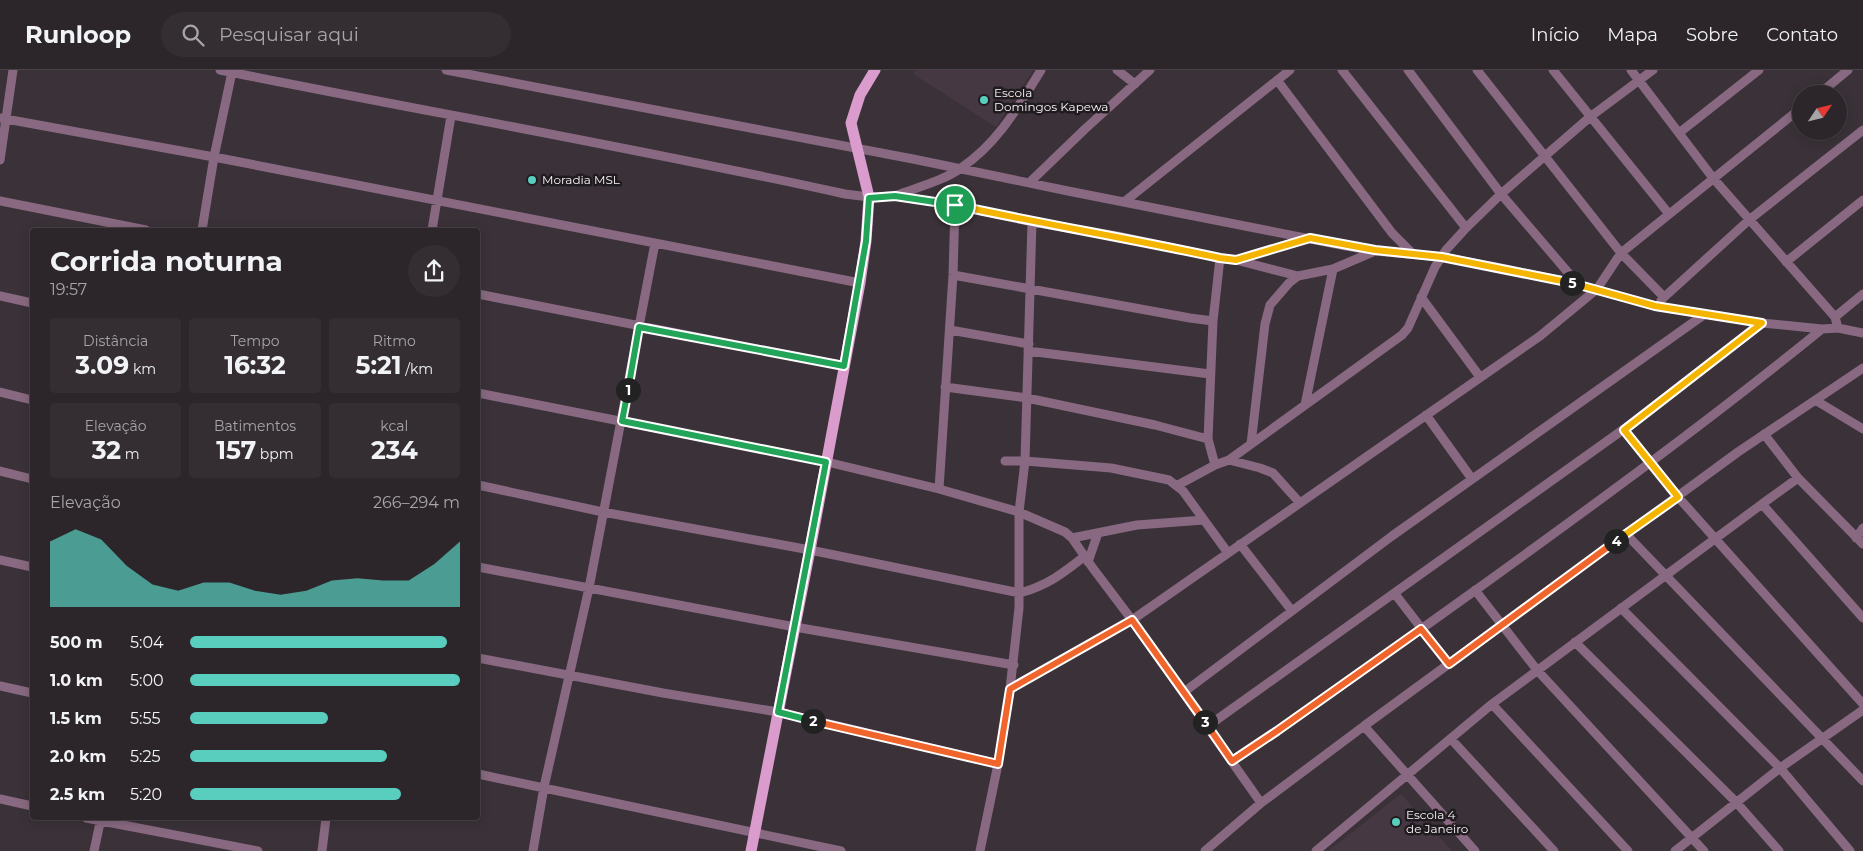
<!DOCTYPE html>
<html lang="pt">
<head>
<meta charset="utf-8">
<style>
	body { margin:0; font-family:Montserrat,sans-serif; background:#342e32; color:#f1f3f6; height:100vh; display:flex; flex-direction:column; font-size:19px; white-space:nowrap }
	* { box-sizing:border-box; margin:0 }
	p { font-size:16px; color:#a6a5a8 }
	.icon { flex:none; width:28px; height:28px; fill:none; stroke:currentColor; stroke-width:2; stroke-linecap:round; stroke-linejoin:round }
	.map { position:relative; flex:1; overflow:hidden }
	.details { position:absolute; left:30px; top:158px; width:450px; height:592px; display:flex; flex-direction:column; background:#2c262a; border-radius:5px; box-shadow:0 2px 12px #0003,0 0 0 1px #484347 }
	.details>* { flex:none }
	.needle { width:32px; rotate:55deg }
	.tools { position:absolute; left:1792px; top:15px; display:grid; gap:10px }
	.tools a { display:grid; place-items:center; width:55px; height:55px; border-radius:50%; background:#2c262a; box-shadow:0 2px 12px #0003,0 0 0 1px #484347; font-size:25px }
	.pin { position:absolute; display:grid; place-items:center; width:42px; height:42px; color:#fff; margin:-21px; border:2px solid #fff; border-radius:50%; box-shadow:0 1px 5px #0007 }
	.km { position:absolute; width:25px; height:25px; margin:-12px; border-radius:50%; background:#222; color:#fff; font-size:14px; line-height:25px; text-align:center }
	.round { display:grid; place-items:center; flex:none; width:52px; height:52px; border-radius:26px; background:#342e32 }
	.headline { display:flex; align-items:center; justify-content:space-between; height:85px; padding:0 20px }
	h1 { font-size:28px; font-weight:700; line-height:38px }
	.figures { display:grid; grid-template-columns:repeat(3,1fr); gap:8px; height:85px; padding:5px 20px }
	.figures div { display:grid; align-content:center; border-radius:5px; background:#342e32; text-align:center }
	.figures b { font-size:25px; font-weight:700 }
	.figures small { font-size:14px; font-weight:400 }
	.figures p { font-size:14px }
	.chart { height:140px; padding:10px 20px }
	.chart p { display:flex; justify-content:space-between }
	.chart svg { width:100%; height:90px; margin-top:5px; fill:#59cebf; opacity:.7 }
	ul { padding:0 20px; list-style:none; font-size:16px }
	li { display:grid; grid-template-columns:80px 60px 1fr; align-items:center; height:38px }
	li i { height:12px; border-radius:6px; background:#59cebf }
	header { display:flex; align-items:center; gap:30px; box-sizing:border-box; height:70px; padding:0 25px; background:#2c262a; border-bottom:1px solid #484347 }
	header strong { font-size:24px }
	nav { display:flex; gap:28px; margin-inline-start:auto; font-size:18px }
	.search { width:350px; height:45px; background:#342e32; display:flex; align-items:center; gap:12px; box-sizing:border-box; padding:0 18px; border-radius:28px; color:#a6a5a8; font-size:19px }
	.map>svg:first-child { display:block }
	.built { fill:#453843 }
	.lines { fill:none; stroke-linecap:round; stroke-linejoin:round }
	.minor { stroke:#886981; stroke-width:9 }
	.major { stroke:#da9bcd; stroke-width:11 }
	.split-1-casing { stroke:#fff; stroke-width:10 }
	.split-2-casing { stroke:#fff; stroke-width:10 }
	.split-3-casing { stroke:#fff; stroke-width:10 }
	.split-4-casing { stroke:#fff; stroke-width:10 }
	.split-5-casing { stroke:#fff; stroke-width:10 }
	.split-6-casing { stroke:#fff; stroke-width:10 }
	.split-1 { stroke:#22a559; stroke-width:6 }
	.split-2 { stroke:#22a559; stroke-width:6 }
	.split-3 { stroke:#f0652b; stroke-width:6 }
	.split-4 { stroke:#f0652b; stroke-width:6 }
	.split-5 { stroke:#f5b400; stroke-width:6 }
	.split-6 { stroke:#f5b400; stroke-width:6 }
	.poi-dot { fill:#59cebf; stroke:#1f1b1e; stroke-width:2 }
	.labels { text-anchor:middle; stroke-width:5; stroke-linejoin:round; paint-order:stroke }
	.poi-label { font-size:12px; fill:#f8f3f7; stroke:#1f1b1e; text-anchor:start }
</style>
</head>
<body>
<header>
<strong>Runloop</strong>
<div class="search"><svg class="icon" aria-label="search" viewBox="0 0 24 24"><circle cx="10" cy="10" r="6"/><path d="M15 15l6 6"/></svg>Pesquisar aqui</div>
<nav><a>Início</a><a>Mapa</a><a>Sobre</a><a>Contato</a></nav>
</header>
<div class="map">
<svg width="1863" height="781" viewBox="0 0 1863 781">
	<rect width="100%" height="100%" fill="#3a3238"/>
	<!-- built -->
	<path class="built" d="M916 0H1033L996 57 913 4Z
		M1401 724 1452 781H1328Z"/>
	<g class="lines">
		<!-- minor -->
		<path class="minor" d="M220 0C428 42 637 78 845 124L869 127 895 126 955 135 1032 152 1117 166 1220 188 1236 190 1308 168
			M446 0 913 89 1068 121 1346 176 1375 181 1442 187 1506 199 1577 214 1655 236 1762 253 1822 259 1838 258 1863 263
			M1117 0 1135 14
			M1342 0 1466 158
			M1408 0 1501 124 1577 213
			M1477 0 1621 183 1664 227
			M1553 0 1669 144
			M1631 0 1713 108 1835 247 1838 258
			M1277 10 1392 163 1412 183
			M1819 24 1848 0
			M0 48 214 87 860 213
			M1679 63 1759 0
			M0 90 13 0
			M1029 113 1085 59 1150 0
			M897 125C918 117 943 111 961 98 998 73 1018 37 1041 0
			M0 131 146 160
			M1124 132 1290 0
			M202 160 214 87 232 2
			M432 160 451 46
			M1236 190 1298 206
			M1786 192 1863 130
			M953 205 1190 248 1213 251
			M478 224 844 296
			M0 226 32 233
			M1421 227 1480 307
			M1661 230 1749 150 1863 60
			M1835 247 1863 224
			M950 260 1029 274
			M1028 281 1210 304
			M945 317 1027 328 1155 355 1208 369
			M0 322 32 330
			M478 323 827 392 939 419 1019 442 1065 462 1072 468 1092 497 1132 550 1010 619
			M1815 330 1863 359
			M1305 335 1333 199
			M1426 345 1472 409
			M1624 359 1678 427 1863 634
			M1764 364 1798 408 1863 474
			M1251 374 1265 254 1270 235 1289 213 1298 206 1333 199 1375 181
			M1229 390 1260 398 1273 403 1300 433
			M1005 391H1025L1111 398 1169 410 1183 421 1228 483
			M1215 395 1208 369 1213 251 1220 188
			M0 401 32 409
			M478 415 603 442 810 480 1020 523C1048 515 1062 504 1085 486
			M1178 415 1215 395 1229 390 1402 265 1408 258 1435 197 1446 180 1466 158 1501 124 1590 47 1653 0
			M939 419 953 205 955 135
			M1762 434 1798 408
			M1626 464 1863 711
			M1072 468 1137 455 1204 450
			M1856 468 1863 458
			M1240 474 1292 541
			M0 490 32 497
			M1088 492 1098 463
			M478 497 795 557 1014 595
			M1475 520 1537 600 1704 781
			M1395 524 1449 594
			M1621 538 1780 698 1850 781
			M1575 572 1736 732 1779 781
			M478 588 663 623 778 642 998 694
			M0 616 32 623
			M1184 622 1392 466 1705 244
			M1492 634 1628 781
			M1208 656 1624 359 1762 253
			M1364 656 1738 382 1863 298
			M1451 669 1554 781
			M1232 691C1314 637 1393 579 1473 522 1591 437 1709 351 1822 259
			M478 704 841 781
			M0 729 32 736
			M86 748 258 781
			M94 781 101 748
			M322 781 326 748
			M533 781 544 717 589 518 655 173
			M980 781 998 694 1010 619 1019 538V442L1025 391 1032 152
			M1205 781 1261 733
			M1316 781 1492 634 1762 434 1863 548
			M1475 781 1364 656 1261 733 1132 550 1540 266 1597 219 1621 183 1801 38
			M1675 781 1780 698 1863 640"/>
		<!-- major -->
		<path class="major" d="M751 781 810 480 860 213 866 171 869 127 851 53 860 25 875 0"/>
	</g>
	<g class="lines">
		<!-- split-1 casing -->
		<g class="split-1-casing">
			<path id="split-1" d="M628 320 639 257 844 296 866 171 869 128 895 126 955 135"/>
		</g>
		<!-- split-2 casing -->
		<g class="split-2-casing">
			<path id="split-2" d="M628 320 622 351 826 392 778 642 813 651"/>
		</g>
		<!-- split-3 casing -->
		<g class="split-3-casing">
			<path id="split-3" d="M813 651 998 694 1010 619 1132 550 1205 652"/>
		</g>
		<!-- split-4 casing -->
		<g class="split-4-casing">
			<path id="split-4" d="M1205 652 1232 691 1277 661 1421 559 1449 594 1616 471"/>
		</g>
		<!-- split-5 casing -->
		<g class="split-5-casing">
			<path id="split-5" d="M1572 213 1655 236 1762 253 1624 360 1678 427 1616 471"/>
		</g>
		<!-- split-6 casing -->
		<g class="split-6-casing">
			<path id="split-6" d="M955 135C1043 154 1132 169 1220 188L1236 190 1310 168 1375 180 1442 187 1572 213"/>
		</g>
		<!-- split-1 -->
		<use href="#split-1" class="split-1"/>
		<!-- split-2 -->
		<use href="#split-2" class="split-2"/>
		<!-- split-3 -->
		<use href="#split-3" class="split-3"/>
		<!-- split-4 -->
		<use href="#split-4" class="split-4"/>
		<!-- split-5 -->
		<use href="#split-5" class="split-5"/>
		<!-- split-6 -->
		<use href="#split-6" class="split-6"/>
	</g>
	<!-- markers -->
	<g class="poi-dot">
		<circle cx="984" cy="30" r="5"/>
		<circle cx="532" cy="110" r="5"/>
		<circle cx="1396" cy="752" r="5"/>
	</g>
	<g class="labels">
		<!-- poi labels -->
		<g class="poi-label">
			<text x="994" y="27">Escola<tspan x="994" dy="14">Domingos Kapewa</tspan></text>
			<text x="542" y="114">Moradia MSL</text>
			<text x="1406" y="749">Escola 4<tspan x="1406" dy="14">de Janeiro</tspan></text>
		</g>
	</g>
</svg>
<div class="tools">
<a><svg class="needle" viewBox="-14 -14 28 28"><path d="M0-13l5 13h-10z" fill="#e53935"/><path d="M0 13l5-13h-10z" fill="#a6a5a8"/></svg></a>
</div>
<div class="pin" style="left:955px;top:135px;background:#1e9e55"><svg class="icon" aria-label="arrive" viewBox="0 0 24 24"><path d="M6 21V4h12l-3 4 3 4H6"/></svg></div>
<b class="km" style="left:628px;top:320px">1</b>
<b class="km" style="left:813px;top:651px">2</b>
<b class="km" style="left:1205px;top:652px">3</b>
<b class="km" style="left:1616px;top:471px">4</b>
<b class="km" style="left:1572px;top:213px">5</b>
<section class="details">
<div class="headline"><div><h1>Corrida noturna</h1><p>19:57</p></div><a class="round"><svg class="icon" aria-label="share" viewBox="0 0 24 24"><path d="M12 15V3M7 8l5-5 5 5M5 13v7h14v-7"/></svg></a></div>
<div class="figures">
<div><p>Distância</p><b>3.09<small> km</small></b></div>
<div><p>Tempo</p><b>16:32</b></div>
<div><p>Ritmo</p><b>5:21<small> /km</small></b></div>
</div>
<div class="figures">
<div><p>Elevação</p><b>32<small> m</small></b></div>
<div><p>Batimentos</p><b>157<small> bpm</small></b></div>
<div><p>kcal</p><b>234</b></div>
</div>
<div class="chart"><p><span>Elevação</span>266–294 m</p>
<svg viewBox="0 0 160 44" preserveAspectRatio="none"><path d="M0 44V12L10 6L20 11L30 24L40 33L50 36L60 32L70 32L80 36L90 38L100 36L110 31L120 30L130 31L140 31L150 23L160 12V44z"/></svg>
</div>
<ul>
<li><b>500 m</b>5:04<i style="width:95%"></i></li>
<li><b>1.0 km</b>5:00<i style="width:100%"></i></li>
<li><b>1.5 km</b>5:55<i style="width:51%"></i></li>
<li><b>2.0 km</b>5:25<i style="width:73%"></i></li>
<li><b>2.5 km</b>5:20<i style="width:78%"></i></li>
</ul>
</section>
</div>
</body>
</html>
